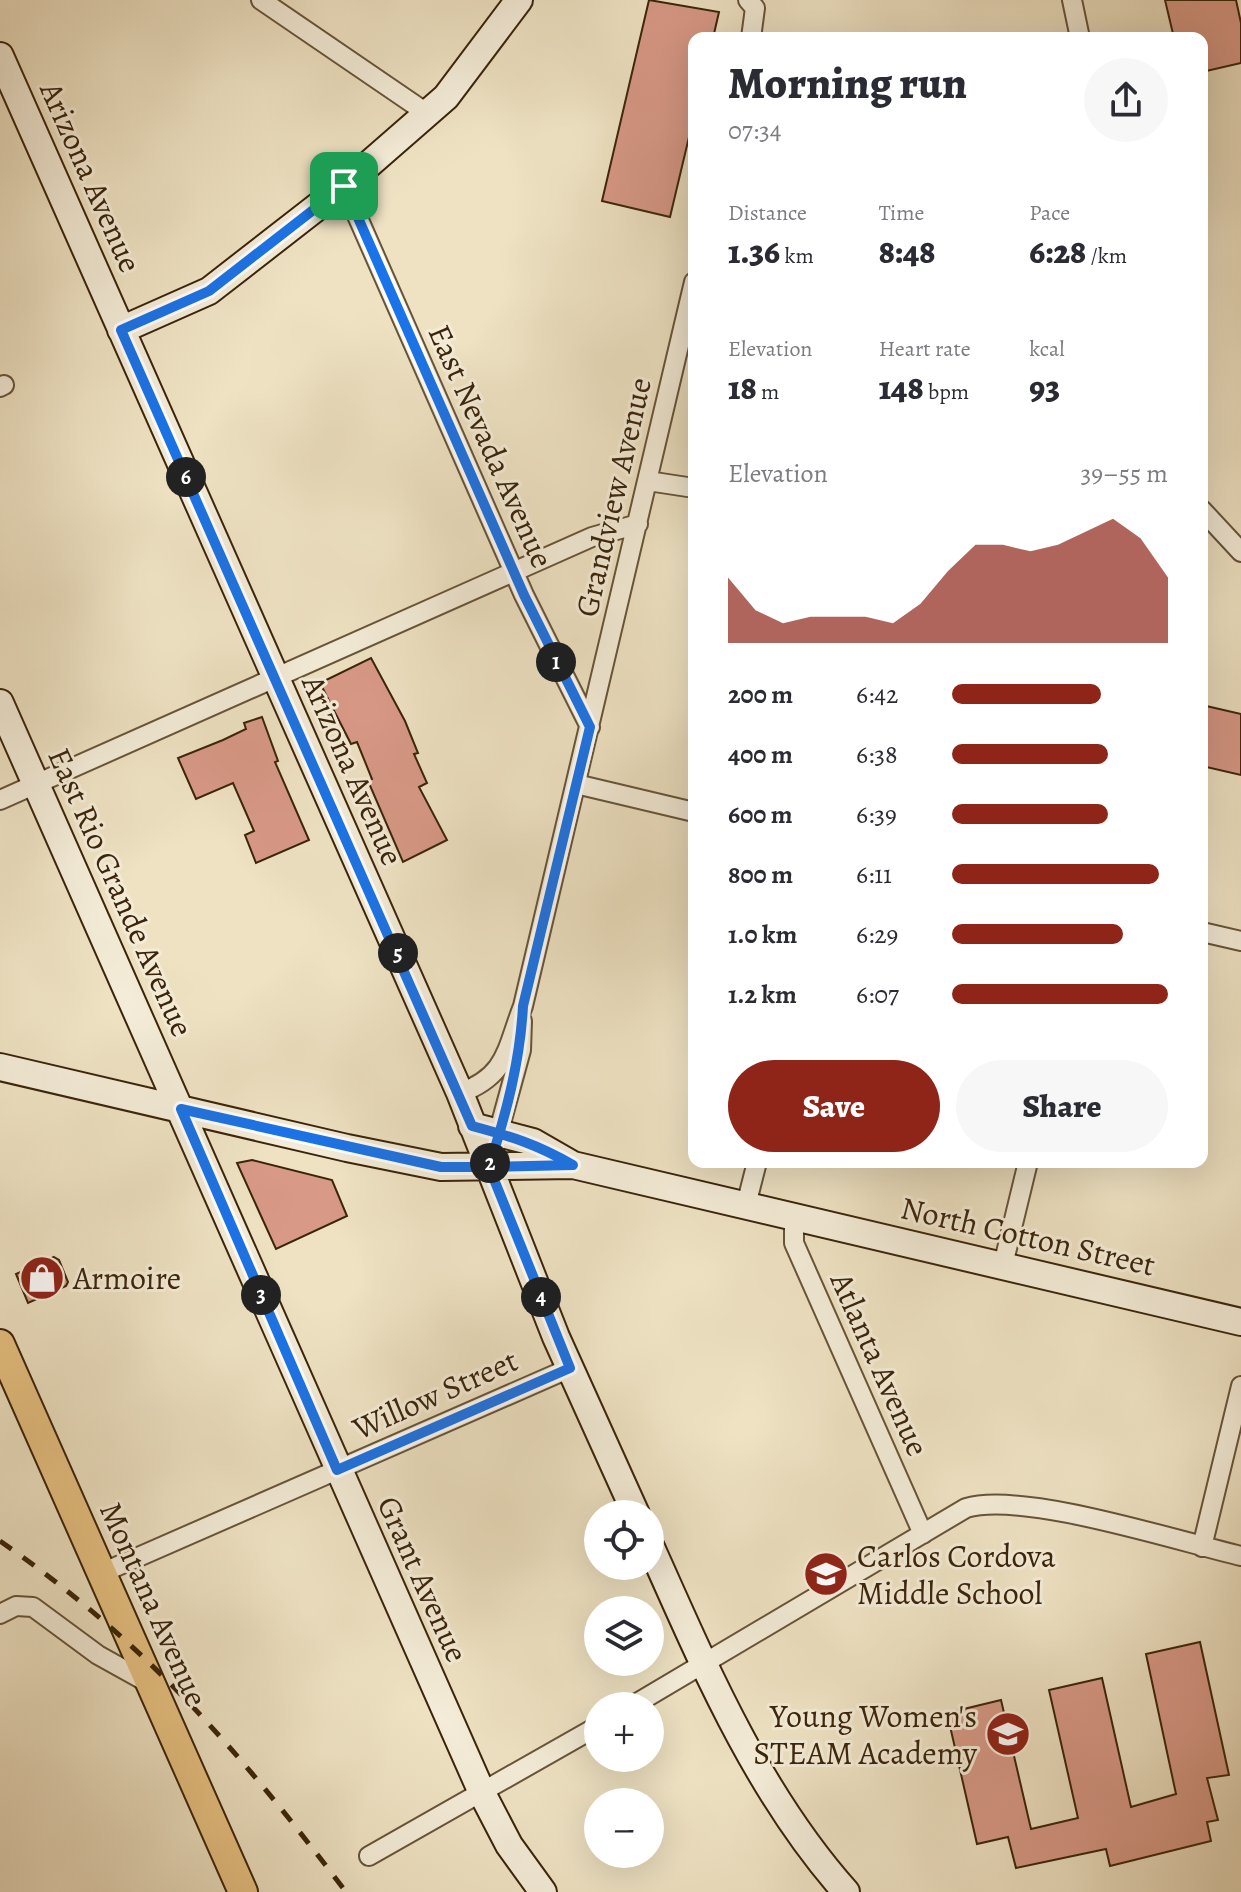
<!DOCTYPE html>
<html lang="en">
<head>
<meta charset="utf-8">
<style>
	body { margin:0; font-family:Alegreya,serif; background:#f7f7f7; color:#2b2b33; height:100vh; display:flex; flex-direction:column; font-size:30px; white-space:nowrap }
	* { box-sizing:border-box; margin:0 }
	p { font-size:26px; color:#7c7c81 }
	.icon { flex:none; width:44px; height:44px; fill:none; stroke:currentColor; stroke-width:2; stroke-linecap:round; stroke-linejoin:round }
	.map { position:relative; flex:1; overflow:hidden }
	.drawer { position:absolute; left:688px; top:32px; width:520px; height:1136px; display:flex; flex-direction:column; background:#fff; border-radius:16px; box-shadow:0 8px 32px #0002 }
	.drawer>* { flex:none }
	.controls { position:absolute; left:584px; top:1500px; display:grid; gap:16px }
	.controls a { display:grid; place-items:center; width:80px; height:80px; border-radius:50%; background:#fff; box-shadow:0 8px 32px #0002; font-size:40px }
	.pin { position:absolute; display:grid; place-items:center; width:68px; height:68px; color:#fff; margin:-34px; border-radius:16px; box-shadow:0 4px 12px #0006 }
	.km { position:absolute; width:40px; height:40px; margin:-20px; border-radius:50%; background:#222; color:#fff; font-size:22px; line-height:40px; text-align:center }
	.round { display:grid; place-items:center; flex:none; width:84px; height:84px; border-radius:42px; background:#f7f7f7 }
	.overview { display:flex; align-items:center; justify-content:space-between; height:136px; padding:0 40px }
	h1 { font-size:44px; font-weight:800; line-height:60px }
	.figures { display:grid; grid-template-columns:repeat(3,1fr); gap:12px; height:136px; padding:8px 40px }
	.figures div { display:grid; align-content:center }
	.figures b { font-size:34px; font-weight:800 }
	.figures small { font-size:22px; font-weight:400 }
	.figures p { font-size:22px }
	.chart { height:224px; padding:16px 40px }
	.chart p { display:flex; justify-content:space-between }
	.chart svg { width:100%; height:144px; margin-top:8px; fill:#8f2418; opacity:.7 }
	.primary-button { display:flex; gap:16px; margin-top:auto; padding:16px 40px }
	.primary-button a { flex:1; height:92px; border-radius:48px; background:#8f2418; color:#fff; font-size:32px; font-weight:800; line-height:92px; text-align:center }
	.primary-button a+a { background:#f7f7f7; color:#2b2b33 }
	ul { padding:0 40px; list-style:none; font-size:26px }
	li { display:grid; grid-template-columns:128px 96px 1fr; align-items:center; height:60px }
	li i { height:20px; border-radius:10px; background:#8f2418 }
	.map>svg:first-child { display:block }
	.building { fill:#d89987; stroke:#3a240a; stroke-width:2 }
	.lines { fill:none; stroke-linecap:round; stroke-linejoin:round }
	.street-casing { stroke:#675438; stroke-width:22 }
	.secondary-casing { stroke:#3a240a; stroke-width:30 }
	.primary-casing { stroke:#3a240a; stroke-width:32 }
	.street { stroke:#f4ecd8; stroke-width:18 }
	.secondary { stroke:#f4ecd8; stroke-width:26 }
	.primary { stroke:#e7c182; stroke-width:28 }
	.rail { stroke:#3a240a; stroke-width:5; stroke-dasharray:14 14; stroke-linecap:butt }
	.route-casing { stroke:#fff; stroke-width:16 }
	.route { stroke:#1a73e8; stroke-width:10 }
	.labels { text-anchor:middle; stroke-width:6; stroke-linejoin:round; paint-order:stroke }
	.street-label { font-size:32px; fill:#3a240a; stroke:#f4ecd8 }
	.poi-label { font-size:32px; fill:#3a240a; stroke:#f4ecd8; text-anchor:start }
</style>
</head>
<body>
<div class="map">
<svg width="1241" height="1892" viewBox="0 0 1241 1892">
	<rect width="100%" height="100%" fill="#eee2c3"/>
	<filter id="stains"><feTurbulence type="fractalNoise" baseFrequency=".0025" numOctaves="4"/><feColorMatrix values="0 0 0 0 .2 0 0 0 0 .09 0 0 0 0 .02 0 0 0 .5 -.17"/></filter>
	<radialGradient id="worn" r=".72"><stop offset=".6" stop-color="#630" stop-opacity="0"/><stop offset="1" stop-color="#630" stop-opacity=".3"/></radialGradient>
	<!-- building -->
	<path class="building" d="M649 0 719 12 713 38H694V116L670 217 602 201Z
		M1165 0H1236L1241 23V63L1202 72V38H1174Z
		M371 658 405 721 418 753 414 754 427 783 419 787 447 840 403 862 368 781 372 779 357 742 351 744 320 683Z
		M1202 705 1241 714V775L1202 766Z
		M262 717 278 761 275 762 309 840 256 863 245 835 254 831 233 783 196 799 178 758 223 740 246 729 244 723Z
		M252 1160 332 1180 347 1216 276 1249 237 1163Z
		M54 1257 59 1260 68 1282 66 1286 28 1303 16 1274Z
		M1200 1642 1229 1775 1207 1778 1218 1820 1207 1822 1211 1841 1110 1866 1106 1849 1016 1868 1008 1837 977 1844 947 1713 1001 1700 1031 1829 1078 1818 1049 1690 1102 1678 1131 1807 1176 1794 1146 1654Z"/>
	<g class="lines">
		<!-- street casing -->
		<g class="street-casing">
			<path id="street" d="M261 0 428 114
				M748 0 755 8 751 38
				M1072 0 1080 38
				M344 186 524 595 590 727
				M0 387 4 385
				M648 481 694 488
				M1202 510 1241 552
				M576 784 694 812
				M0 800 592 537 638 524
				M1202 932 1241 941
				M460 1093C507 1076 506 1050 523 1006L694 282
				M489 1167 521 1050 522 1021
				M746 1205 757 1162
				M794 1216V1243L923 1534
				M1003 1265 1028 1162
				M1202 1547 1241 1386
				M104 1572 570 1368
				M0 1614 16 1606 33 1607 98 1655 152 1685
				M632 1706 966 1508C1023 1491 1177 1541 1241 1556
				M369 1856 598 1726"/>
		</g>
		<!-- secondary casing -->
		<g class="secondary-casing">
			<path id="secondary" d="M0 56 460 1093 556 1337 636 1514
				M121 330 209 291 344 186 446 97 519 0
				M0 703 483 1795 509 1845 543 1892
				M0 1067 347 1148 441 1167 573 1165 1241 1322
				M472 1126 533 1142 573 1165
				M650 1545C704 1666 757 1792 846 1892"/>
		</g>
		<!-- primary casing -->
		<g class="primary-casing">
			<path id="primary" d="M0 1344 243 1892"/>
		</g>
		<!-- street -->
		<use href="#street" class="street"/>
		<!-- secondary -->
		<use href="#secondary" class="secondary"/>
		<!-- primary -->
		<use href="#primary" class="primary"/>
		<!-- rail -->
		<path class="rail" d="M0 1541C147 1643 239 1751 346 1892"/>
	</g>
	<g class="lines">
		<!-- route casing -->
		<g class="route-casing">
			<path id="route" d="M344 186 524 595 590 727 523 1006C520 1062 506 1114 489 1167H441L181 1109 337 1470 570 1368 489 1167 573 1165C536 1144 513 1137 472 1126L121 330 209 291 344 186"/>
		</g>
		<!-- route -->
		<use href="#route" class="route"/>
	</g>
	<!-- icons -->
	<defs>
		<g id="shop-disc" transform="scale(2.3)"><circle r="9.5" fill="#8f2418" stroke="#f4ecd8"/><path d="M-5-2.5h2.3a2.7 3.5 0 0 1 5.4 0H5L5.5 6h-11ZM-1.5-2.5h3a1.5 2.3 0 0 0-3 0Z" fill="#fff"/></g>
		<g id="school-disc" transform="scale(2.3)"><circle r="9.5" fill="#8f2418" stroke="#f4ecd8"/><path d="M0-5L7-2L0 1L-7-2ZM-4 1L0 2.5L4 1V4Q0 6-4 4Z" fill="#fff"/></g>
	</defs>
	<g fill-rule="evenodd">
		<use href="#shop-disc" x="42" y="1278"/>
		<use href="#school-disc" x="826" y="1574"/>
		<use href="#school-disc" x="1008" y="1734"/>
	</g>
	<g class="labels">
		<!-- street labels -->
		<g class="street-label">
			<text transform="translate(91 177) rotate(66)" y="11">Arizona Avenue</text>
			<text transform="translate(491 446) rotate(66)" y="11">East Nevada Avenue</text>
			<text transform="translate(613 497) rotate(-77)" y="11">Grandview Avenue</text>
			<text transform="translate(353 770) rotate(66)" y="11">Arizona Avenue</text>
			<text transform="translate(121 892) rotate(66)" y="11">East Rio Grande Avenue</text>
			<text transform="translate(1028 1236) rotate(13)" y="11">North Cotton Street</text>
			<text transform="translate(880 1364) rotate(66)" y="11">Atlanta Avenue</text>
			<text transform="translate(435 1394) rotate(-24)" y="11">Willow Street</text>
			<text transform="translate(423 1579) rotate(66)" y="11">Grant Avenue</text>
			<text transform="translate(154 1604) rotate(66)" y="11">Montana Avenue</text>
		</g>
		<!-- poi labels -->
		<g class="poi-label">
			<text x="73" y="1289">Armoire</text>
			<text x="857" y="1567">Carlos Cordova<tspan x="857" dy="37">Middle School</tspan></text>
			<text x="977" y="1727" text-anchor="end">Young Women's<tspan x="977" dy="37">STEAM Academy</tspan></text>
		</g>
	</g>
	<rect width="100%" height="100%" filter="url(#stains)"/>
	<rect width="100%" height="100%" fill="url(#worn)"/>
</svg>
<div class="controls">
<a><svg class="icon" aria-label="locate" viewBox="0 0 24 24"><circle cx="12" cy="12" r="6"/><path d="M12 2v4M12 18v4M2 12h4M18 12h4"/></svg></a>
<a><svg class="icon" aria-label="layers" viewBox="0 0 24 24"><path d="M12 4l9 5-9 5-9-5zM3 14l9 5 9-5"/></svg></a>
<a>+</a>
<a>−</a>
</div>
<div class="pin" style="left:344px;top:186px;background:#1e9e55"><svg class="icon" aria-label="arrive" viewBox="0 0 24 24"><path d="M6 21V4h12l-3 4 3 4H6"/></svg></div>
<b class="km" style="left:556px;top:662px">1</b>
<b class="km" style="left:490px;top:1163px">2</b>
<b class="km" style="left:261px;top:1295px">3</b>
<b class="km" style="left:541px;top:1297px">4</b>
<b class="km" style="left:398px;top:953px">5</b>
<b class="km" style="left:186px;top:477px">6</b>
<section class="drawer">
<div class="overview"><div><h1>Morning run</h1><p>07:34</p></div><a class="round"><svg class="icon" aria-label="share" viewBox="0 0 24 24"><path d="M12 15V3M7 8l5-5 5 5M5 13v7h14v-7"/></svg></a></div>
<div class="figures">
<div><p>Distance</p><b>1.36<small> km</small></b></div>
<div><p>Time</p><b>8:48</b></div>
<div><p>Pace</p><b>6:28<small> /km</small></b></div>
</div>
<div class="figures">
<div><p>Elevation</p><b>18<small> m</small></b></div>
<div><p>Heart rate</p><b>148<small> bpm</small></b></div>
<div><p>kcal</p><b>93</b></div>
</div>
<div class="chart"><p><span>Elevation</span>39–55 m</p>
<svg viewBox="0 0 160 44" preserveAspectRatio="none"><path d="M0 44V24L10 34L20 38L30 36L40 36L50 36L60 38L70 32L80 22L90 14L100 14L110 16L120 14L130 10L140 6L150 12L160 24V44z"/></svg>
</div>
<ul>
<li><b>200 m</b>6:42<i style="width:69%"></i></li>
<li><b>400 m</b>6:38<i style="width:72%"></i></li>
<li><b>600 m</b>6:39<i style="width:72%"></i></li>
<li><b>800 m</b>6:11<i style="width:96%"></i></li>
<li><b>1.0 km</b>6:29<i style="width:79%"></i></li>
<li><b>1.2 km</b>6:07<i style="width:100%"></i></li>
</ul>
<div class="primary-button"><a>Save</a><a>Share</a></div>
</section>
</div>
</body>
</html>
